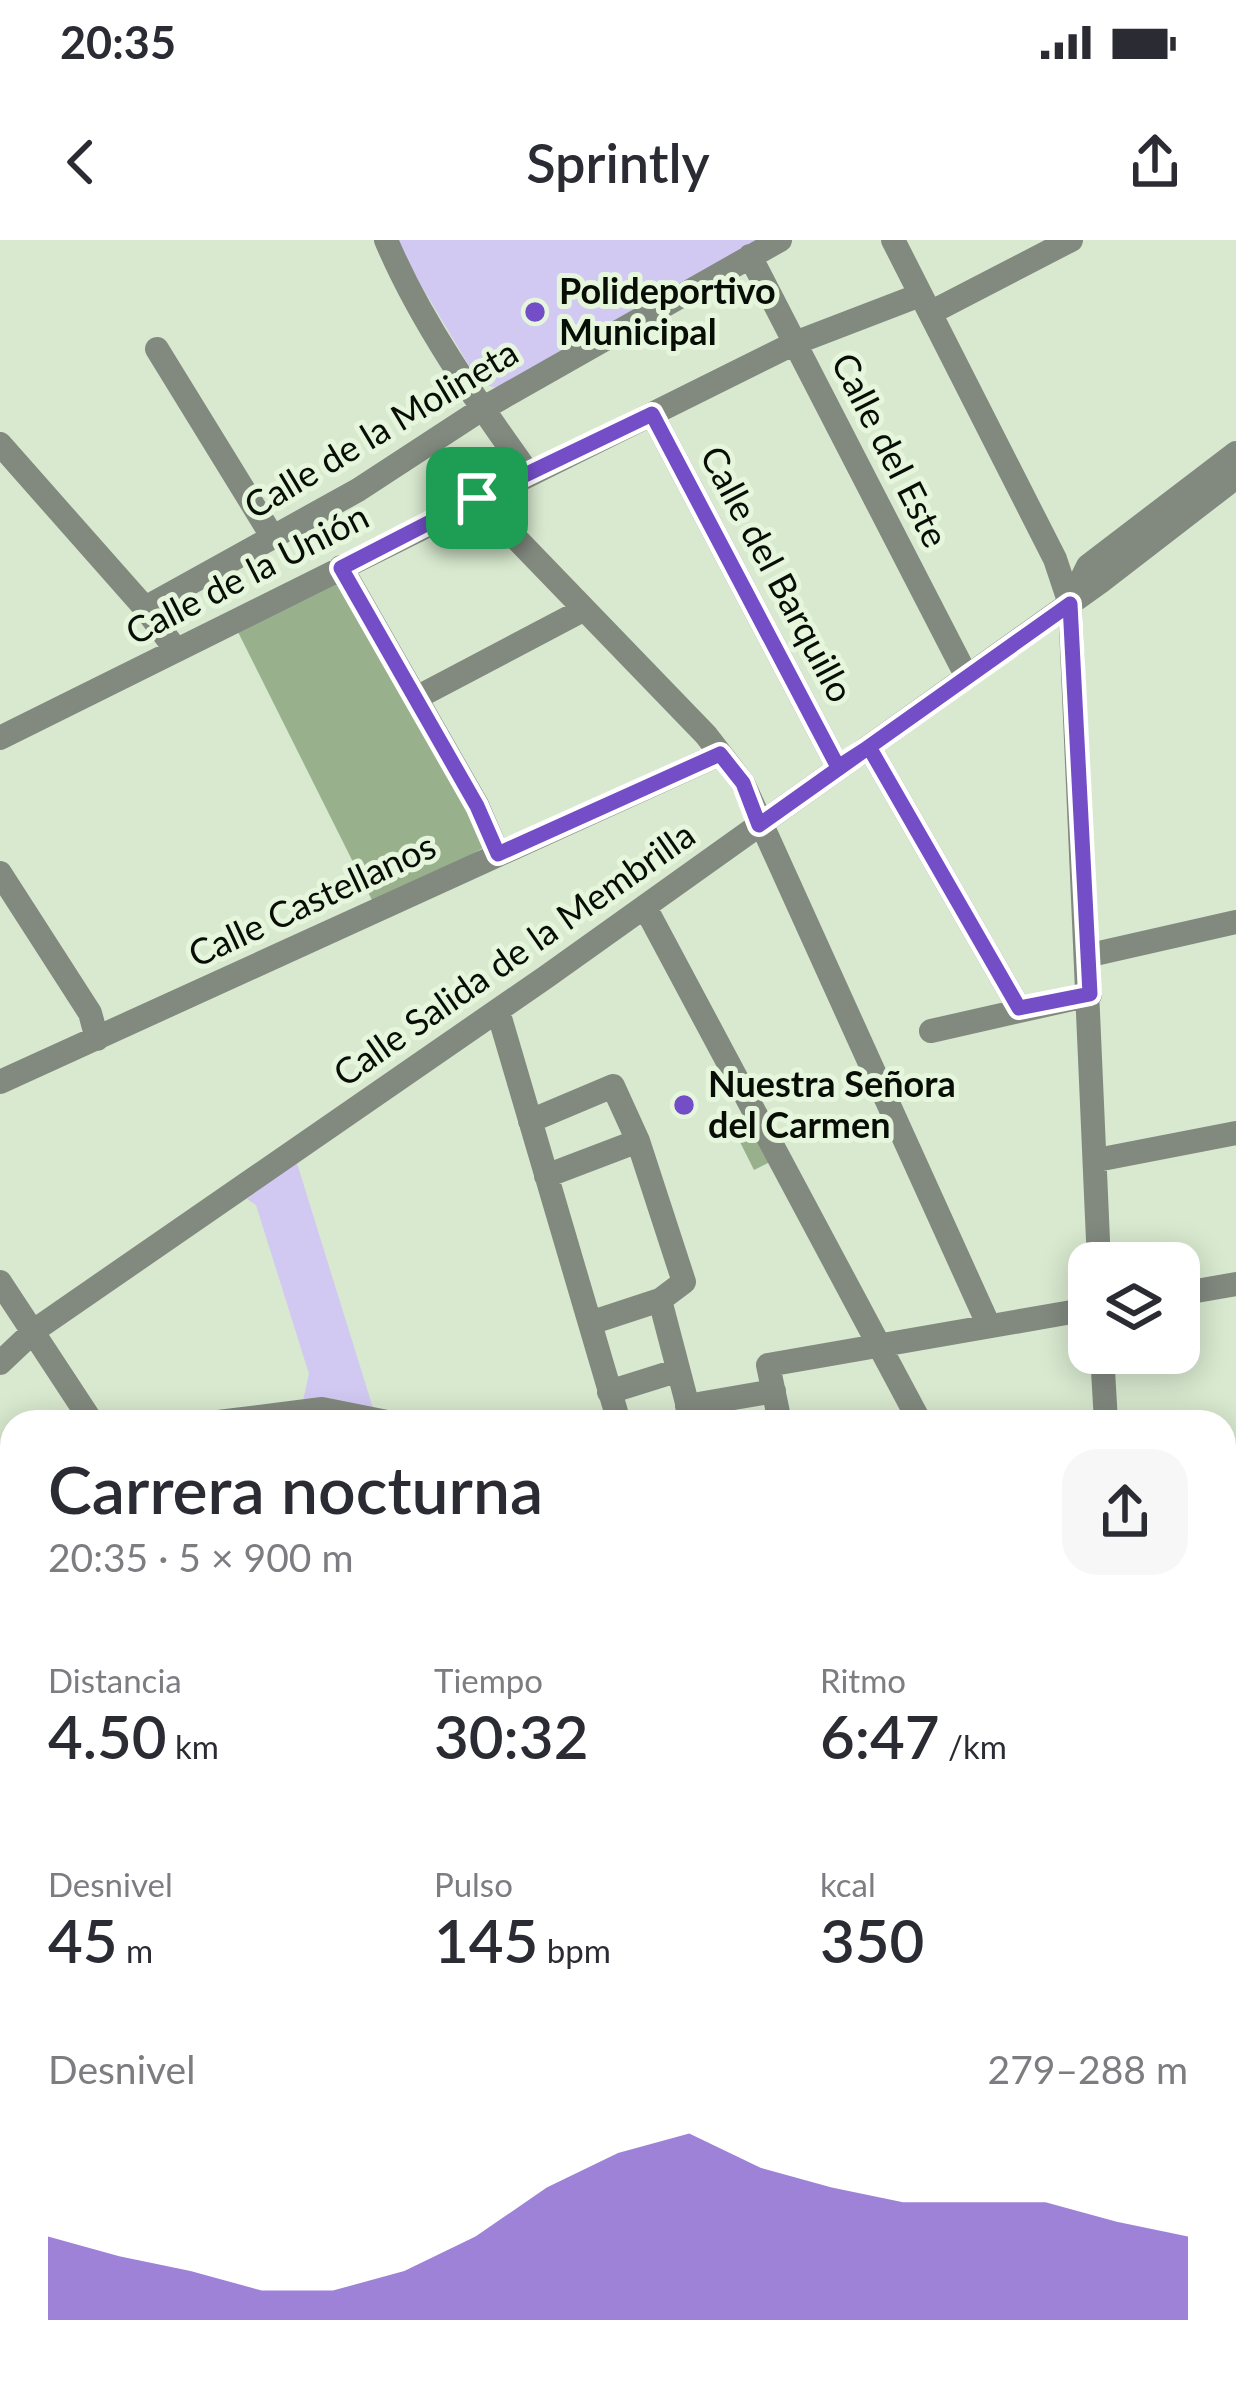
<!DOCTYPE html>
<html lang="es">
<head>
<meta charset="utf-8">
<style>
	body { margin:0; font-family:Lato,sans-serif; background:#f7f7f7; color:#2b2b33; height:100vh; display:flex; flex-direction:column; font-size:45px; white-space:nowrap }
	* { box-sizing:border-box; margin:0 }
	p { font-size:39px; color:#7c7c81 }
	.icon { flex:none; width:66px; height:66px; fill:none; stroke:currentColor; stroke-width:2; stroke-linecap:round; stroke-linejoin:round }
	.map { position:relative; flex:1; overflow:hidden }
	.drawer { position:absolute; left:0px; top:1170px; width:1236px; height:972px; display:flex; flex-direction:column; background:#fff; border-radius:36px 36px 0 0; box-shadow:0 6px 30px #0003 }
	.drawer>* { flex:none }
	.fabs { position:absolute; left:1068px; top:1002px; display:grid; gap:24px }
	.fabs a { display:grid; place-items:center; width:132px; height:132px; border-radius:24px; background:#fff; box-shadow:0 6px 30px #0003; font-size:60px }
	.pin { position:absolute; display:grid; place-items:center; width:102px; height:102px; color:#fff; margin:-51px; border-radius:24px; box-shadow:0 6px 18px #0006 }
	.round { display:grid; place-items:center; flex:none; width:126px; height:126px; border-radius:36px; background:#f7f7f7 }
	.head { display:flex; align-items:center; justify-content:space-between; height:204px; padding:0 48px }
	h1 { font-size:66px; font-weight:600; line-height:90px }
	.metrics { display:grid; grid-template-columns:repeat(3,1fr); gap:18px; height:204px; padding:12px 48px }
	.metrics div { display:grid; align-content:center }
	.metrics b { font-size:60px; font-weight:600 }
	.metrics small { font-size:33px; font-weight:400 }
	.metrics p { font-size:33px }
	.chart { height:336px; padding:24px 48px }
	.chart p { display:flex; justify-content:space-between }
	.chart svg { width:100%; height:216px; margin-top:12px; fill:#744ec7; opacity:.7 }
	.status { display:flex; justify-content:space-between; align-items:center; height:84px; padding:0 60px; background:#fff; direction:ltr }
	.status svg { height:33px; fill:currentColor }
	header { display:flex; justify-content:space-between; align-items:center; height:156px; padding:0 48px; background:#fff; font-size:54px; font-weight:600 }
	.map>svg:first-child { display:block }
	.green { fill:#d1c9f2 }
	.building { fill:#98b18c }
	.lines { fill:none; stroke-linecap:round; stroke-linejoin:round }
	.minor { stroke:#82897f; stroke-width:24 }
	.tertiary { stroke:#82897f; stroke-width:27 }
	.route-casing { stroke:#fff; stroke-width:24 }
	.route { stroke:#744ec7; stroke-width:15 }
	.poi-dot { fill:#744ec7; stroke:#e5f6dc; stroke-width:4.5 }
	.labels { text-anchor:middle; stroke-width:10; stroke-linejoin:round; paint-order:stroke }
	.poi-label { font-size:36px; font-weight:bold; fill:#080d06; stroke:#e5f6dc; text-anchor:start }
	.street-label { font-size:36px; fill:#080d06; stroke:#e5f6dc }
</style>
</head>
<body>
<div class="status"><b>20:35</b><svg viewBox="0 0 49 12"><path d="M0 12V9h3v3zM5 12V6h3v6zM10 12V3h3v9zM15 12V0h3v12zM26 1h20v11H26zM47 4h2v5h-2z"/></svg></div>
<header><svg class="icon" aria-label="back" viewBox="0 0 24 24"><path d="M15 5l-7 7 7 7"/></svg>Sprintly<svg class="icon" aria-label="share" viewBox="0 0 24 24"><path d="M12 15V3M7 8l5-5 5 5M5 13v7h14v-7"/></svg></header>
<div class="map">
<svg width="1236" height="2142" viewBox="0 0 1236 2142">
	<rect width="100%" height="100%" fill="#d8e9cf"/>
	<!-- green -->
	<path class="green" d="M394 0H761L498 148 480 144Z
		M296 920 373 1168 302 1165 309 1134 256 965 247 959Z"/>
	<!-- building -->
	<path class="building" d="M341 327 493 602 377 670 233 382Z
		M756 880 776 919 754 930 734 890Z"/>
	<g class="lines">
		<!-- minor -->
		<path class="minor" d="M386 0C421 83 476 160 528 233
			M893 0 1055 319 1070 364 1099 1023
			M750 16 967 437
			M930 73 1071 0
			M157 109 272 296
			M652 174 838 527
			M0 204 145 368 176 410
			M477 258 706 495 743 543 989 1086
			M341 327 477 565 498 614
			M1071 361 1088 326 1236 213
			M145 368 358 250 482 169 780 0
			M416 458 583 370
			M0 498 795 103 920 55
			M869 507 1019 768
			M0 633 90 773 97 799
			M645 667 920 1182
			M1086 716 1236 682
			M498 771 619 1182
			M931 791 1090 755
			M0 842 720 514
			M530 881 613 846 638 901 684 1042 660 1060
			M1097 920 1236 893
			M546 936 638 901
			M0 1042 92 1182
			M1179 1054 1236 1044
			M590 1083 660 1060 692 1182
			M1102 1113 1106 1182
			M0 1123 35 1090 546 737 1100 342 1236 237
			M609 1152 676 1131
			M687 1166 774 1151
			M218 1182 322 1169 387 1182
			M780 1182 768 1125 1089 1069
			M0 1236 12 1231
			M1224 1306 1236 1309
			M1224 1360 1236 1357
			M1224 1540 1236 1535
			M0 1574 12 1599
			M0 1674 12 1668
			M1224 1717 1236 1741
			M1224 1795 1236 1793
			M1224 1920 1236 1914
			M1224 2094 1236 2091
			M0 2106 12 2123
			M260 2130 266 2142
			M936 2130 938 2142
			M1106 2130 1109 2142
			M801 2142 824 2130"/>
		<!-- tertiary -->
		<path class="tertiary" d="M464 2130 468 2142"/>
	</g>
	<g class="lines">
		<!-- route casing -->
		<g class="route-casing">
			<path id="route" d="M477 258 341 328 477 566 498 614 720 514 743 543 759 585 1070 364 1090 754 1019 768 869 507 838 527 652 174 477 258"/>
		</g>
		<!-- route -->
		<use href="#route" class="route"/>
	</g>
	<!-- markers -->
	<g class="poi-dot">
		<circle cx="535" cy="72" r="12"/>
		<circle cx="684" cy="865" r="12"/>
	</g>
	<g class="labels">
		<!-- poi labels -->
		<g class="poi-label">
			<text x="559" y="64">Polideportivo<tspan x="559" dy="41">Municipal</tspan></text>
			<text x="708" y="857">Nuestra Señora<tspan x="708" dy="41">del Carmen</tspan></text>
		</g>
		<!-- street labels -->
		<g class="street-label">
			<text transform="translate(381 189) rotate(-31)" y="13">Calle de la Molineta</text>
			<text transform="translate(890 210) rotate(63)" y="13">Calle del Este</text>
			<text transform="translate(247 334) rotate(-27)" y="13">Calle de la Unión</text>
			<text transform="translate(777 334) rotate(62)" y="13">Calle del Barquillo</text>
			<text transform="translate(312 660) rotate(-25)" y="13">Calle Castellanos</text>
			<text transform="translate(514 714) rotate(-35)" y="13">Calle Salida de la Membrilla</text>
		</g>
	</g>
</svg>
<div class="fabs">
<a><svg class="icon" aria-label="layers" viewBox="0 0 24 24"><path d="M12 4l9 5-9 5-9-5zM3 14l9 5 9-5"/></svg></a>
</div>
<div class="pin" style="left:477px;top:258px;background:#1e9e55"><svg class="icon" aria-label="arrive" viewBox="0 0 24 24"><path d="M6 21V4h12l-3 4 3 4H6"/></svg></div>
<section class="drawer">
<div class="head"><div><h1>Carrera nocturna</h1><p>20:35 · 5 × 900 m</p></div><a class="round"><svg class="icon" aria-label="share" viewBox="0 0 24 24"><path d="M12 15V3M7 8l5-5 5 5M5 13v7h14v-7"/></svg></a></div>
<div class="metrics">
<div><p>Distancia</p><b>4.50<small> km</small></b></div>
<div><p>Tiempo</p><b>30:32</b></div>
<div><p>Ritmo</p><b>6:47<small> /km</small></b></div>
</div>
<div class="metrics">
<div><p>Desnivel</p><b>45<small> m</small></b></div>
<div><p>Pulso</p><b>145<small> bpm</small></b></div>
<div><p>kcal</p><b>350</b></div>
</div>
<div class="chart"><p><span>Desnivel</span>279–288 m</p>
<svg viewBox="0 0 160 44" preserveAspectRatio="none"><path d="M0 44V27L10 31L20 34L30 38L40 38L50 34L60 27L70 17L80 10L90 6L100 13L110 17L120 20L130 20L140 20L150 24L160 27V44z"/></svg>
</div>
</section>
</div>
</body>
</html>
